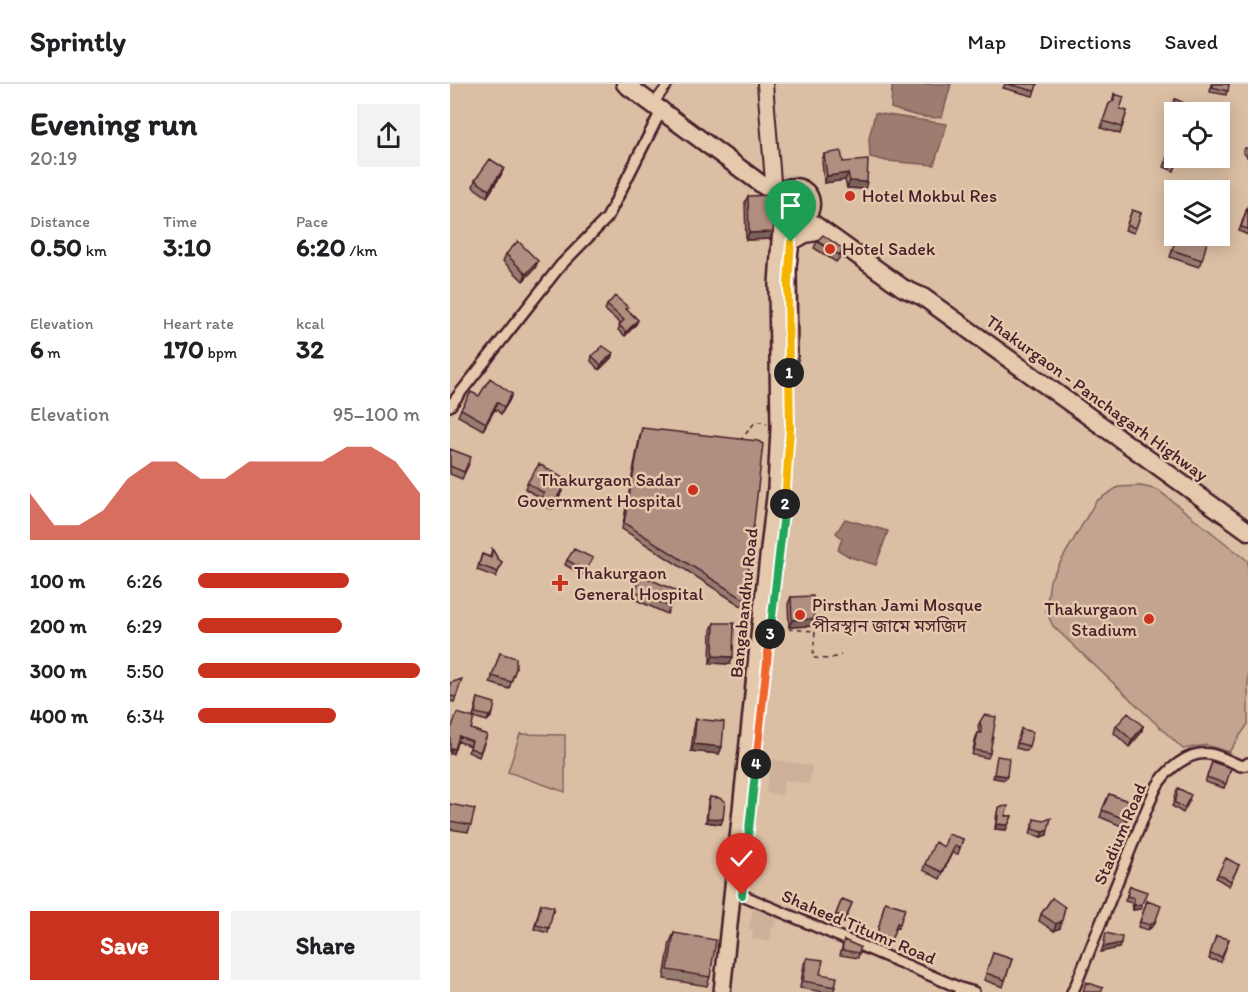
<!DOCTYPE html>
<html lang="en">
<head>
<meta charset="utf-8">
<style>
	body { margin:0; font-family:Itim,"Noto Sans Bengali",sans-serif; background:#f2f2f2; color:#202124; height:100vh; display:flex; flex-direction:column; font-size:22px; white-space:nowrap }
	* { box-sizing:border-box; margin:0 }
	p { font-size:20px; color:#757577 }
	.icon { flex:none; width:33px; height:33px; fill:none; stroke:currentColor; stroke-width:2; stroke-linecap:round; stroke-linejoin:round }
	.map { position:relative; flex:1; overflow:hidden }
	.details { display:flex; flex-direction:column; background:#fff; width:450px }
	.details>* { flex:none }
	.fabs { position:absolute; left:714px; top:18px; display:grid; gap:12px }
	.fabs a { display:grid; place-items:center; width:66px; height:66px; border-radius:0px; background:#fff; box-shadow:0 3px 15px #0003; font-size:30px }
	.pin { position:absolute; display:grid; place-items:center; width:51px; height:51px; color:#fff; margin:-62px -26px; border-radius:50% 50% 50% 0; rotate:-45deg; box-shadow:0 0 6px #0007 }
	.pin .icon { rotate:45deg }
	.km { position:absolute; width:30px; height:30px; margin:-15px; border-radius:50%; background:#222; color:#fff; font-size:16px; line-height:30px; text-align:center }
	.round { display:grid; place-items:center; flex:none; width:63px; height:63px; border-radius:0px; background:#f2f2f2 }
	.summary { display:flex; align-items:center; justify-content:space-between; height:102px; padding:0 30px }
	h1 { font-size:33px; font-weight:700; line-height:45px }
	.figures { display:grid; grid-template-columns:repeat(3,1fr); gap:9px; height:102px; padding:6px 30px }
	.figures div { display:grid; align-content:center }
	.figures b { font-size:26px; font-weight:700 }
	.figures small { font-size:16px; font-weight:400 }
	.figures p { font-size:16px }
	.chart { height:168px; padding:12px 30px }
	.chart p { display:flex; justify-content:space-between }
	.chart svg { width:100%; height:108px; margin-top:6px; fill:#c8321e; opacity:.7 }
	.cta { display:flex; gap:12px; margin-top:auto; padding:12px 30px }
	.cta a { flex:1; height:69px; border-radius:0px; background:#c8321e; color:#fff; font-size:24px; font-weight:700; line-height:69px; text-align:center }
	.cta a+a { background:#f2f2f2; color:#202124 }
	ul { padding:0 30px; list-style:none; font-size:20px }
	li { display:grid; grid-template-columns:96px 72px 1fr; align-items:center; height:45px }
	li i { height:15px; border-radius:8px; background:#c8321e }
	header { display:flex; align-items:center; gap:36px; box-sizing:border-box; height:84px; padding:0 30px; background:#fff; border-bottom:2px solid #e0e0e0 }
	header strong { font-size:28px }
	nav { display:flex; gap:33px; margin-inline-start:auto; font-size:21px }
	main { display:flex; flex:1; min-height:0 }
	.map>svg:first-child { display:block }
	.built { fill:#ceb19a }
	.green { fill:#c3a490; stroke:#86625e; stroke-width:1.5 }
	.water { fill:#9e7b70; stroke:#7c5654; stroke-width:1.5 }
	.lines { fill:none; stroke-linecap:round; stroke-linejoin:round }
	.pedestrian-casing { stroke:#4a1f2b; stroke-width:12 }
	.minor-casing { stroke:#4a1f2b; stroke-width:14 }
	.secondary-casing { stroke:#4a1f2b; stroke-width:18 }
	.primary-casing { stroke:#4a1f2b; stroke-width:20 }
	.trunk-casing { stroke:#4a1f2b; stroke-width:21 }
	.path { stroke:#4a1f2b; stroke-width:1.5; stroke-dasharray:4.5 4.5; stroke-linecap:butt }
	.pedestrian { stroke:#e4c9ac; stroke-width:8 }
	.minor { stroke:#e4c9ac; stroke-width:9 }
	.secondary { stroke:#e4c9ac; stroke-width:14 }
	.primary { stroke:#e4c9ac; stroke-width:15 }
	.trunk { stroke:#e4c9ac; stroke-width:16 }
	.wall { fill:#977b6f; stroke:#4a1f2b; stroke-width:1.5 }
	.shaded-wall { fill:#7b645a; stroke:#4a1f2b; stroke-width:1.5 }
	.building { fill:#b08f81; stroke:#4a1f2b; stroke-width:1.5 }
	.split-1-casing { stroke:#fff; stroke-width:12 }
	.split-2-casing { stroke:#fff; stroke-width:12 }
	.split-3-casing { stroke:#fff; stroke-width:12 }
	.split-4-casing { stroke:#fff; stroke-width:12 }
	.split-5-casing { stroke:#fff; stroke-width:12 }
	.split-1 { stroke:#f5b400; stroke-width:8 }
	.split-2 { stroke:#f5b400; stroke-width:8 }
	.split-3 { stroke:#22a559; stroke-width:8 }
	.split-4 { stroke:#f0652b; stroke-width:8 }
	.split-5 { stroke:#22a559; stroke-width:8 }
	.poi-dot { fill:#c8321e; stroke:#e4c9ac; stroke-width:2 }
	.labels { text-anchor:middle; stroke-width:5; stroke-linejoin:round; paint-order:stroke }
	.poi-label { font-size:18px; fill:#4a1f2b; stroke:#e4c9ac; text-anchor:start }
	.street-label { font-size:18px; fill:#4a1f2b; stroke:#e4c9ac }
</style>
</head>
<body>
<header>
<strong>Sprintly</strong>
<nav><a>Map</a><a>Directions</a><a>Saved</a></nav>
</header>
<main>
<section class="details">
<div class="summary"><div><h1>Evening run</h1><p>20:19</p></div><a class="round"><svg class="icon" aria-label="share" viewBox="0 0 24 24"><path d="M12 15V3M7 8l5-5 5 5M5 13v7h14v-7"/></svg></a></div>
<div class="figures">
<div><p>Distance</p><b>0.50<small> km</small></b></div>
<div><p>Time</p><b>3:10</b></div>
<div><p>Pace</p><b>6:20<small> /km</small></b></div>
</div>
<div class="figures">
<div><p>Elevation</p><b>6<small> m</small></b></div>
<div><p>Heart rate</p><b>170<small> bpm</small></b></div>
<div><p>kcal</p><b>32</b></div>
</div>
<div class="chart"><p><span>Elevation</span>95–100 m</p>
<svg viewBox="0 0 160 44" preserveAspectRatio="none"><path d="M0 44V25L10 38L20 38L30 32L40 19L50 12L60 12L70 19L80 19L90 12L100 12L110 12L120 12L130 6L140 6L150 12L160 25V44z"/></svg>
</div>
<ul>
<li><b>100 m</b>6:26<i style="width:68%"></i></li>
<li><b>200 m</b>6:29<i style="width:65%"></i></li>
<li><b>300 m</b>5:50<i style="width:100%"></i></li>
<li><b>400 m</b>6:34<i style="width:62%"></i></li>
</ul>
<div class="cta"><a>Save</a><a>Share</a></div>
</section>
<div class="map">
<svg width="798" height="908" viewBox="0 0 798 908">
	<rect width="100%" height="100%" fill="#dbbfa4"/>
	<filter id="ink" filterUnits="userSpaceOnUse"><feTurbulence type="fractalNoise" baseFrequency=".0167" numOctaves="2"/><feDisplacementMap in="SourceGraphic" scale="12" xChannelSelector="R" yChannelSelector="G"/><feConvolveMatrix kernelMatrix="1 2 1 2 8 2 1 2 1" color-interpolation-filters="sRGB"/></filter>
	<g filter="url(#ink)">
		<!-- built -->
		<path class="built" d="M321 675 362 682 359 700 334 696 332 712 316 709Z
			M303 825 330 830 329 836H326L325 843H322L320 858 302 855 303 846 299 845Z"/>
		<!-- green -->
		<path class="green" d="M691 402 708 406 798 477V640L779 668 756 661 733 665 603 542 596 527 600 496 646 417 668 403Z
			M70 650 115 651V708L58 688Z"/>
		<!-- water -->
		<path class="water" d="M445 0H501L492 33C477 36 456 29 441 24L442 4Z
			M425 29 497 40 484 81 436 77 420 73 419 54Z
			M395 435 438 447 426 481 400 473 388 466 392 454 386 449Z"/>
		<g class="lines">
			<!-- pedestrian casing -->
			<g class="pedestrian-casing">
				<path id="pedestrian" d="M207 15 218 0"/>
			</g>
			<!-- minor casing -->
			<g class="minor-casing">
				<path id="minor" d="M0 322 110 182 157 134 213 23
					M292 811 510 904 509 908
					M510 904 524 908
					M622 908 625 903 698 722C701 716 703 710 706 704 715 687 739 666 760 670 770 672 781 678 791 682L796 681 798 679"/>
			</g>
			<!-- secondary casing -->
			<g class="secondary-casing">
				<path id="secondary" d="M315 0 323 97"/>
			</g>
			<!-- primary casing -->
			<g class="primary-casing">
				<path id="primary" d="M339 275 338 181 344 137
					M272 908 310 543 326 404 329 345 327 200 330 156 333 133"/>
			</g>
			<!-- trunk casing -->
			<g class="trunk-casing">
				<path id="trunk" d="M175 0 329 113
					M327 120a17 17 0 1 1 34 0a17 17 0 1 1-34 0Z
					M354 133 453 204 473 213 798 447
					M341 158 355 150 373 147"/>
			</g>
			<!-- path -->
			<path class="path" d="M290 357 306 337 317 340
				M321 544 365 547 363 574 379 575 391 571"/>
			<!-- pedestrian -->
			<use href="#pedestrian" class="pedestrian"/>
			<!-- minor -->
			<use href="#minor" class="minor"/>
			<!-- secondary -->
			<use href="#secondary" class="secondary"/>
			<!-- primary -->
			<use href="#primary" class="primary"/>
			<!-- trunk -->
			<use href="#trunk" class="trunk"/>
		</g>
		<!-- wall -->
		<path class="wall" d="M555 0H587L583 12 553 4Z
			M761 0H779L776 11 760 8Z
			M664 10 670 25 677 27 670 50 651 44 659 20 662 18Z
			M725 15 724 28V36L718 34Z
			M724 54V74H729L724 87 714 83Z
			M795 64H798V74L793 68Z
			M374 70 393 78 415 105 397 104 395 96 374 99 372 77Z
			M51 91 37 113 23 103 25 96Z
			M298 112 320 155 296 156 295 118Z
			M798 121V151L789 147Z
			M682 126 691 129 684 149 675 146Z
			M727 152 757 158 749 183 720 173Z
			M367 157 391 172 386 178 364 164Z
			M56 170 88 177 85 184 73 197 53 177Z
			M157 221 177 225 188 236 186 240 175 252 168 246 171 240 155 226Z
			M163 269 161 274 149 286 141 277 142 272Z
			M62 310 59 317 51 330 45 325 33 346 8 332 11 325 29 312Z
			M192 344 295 516 293 523 172 445 190 351Z
			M0 365 19 380 12 395 0 390Z
			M117 396 115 402 102 425 89 420 91 414 75 405 77 399Z
			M42 465 48 475 52 478 46 493 27 486 32 470 40 473Z
			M143 474 141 478 133 491 115 481 117 476Z
			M185 507H227L217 530 182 514Z
			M341 513 361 542 339 543 338 520Z
			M264 539 280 580 260 579 261 546Z
			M50 569 66 584 59 605 40 599Z
			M0 599 6 613 4 618 0 617Z
			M28 614 41 633 37 637 23 633Z
			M246 635 272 663 269 670 241 667 244 642Z
			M530 638 540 669 538 674 522 671 526 653 528 649H529L528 642Z
			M666 642H693L691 649 679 663 664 649Z
			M21 645 37 651 29 673 18 668 21 662 7 657 3 670 1 669 0 648Z
			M571 645 579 662 577 667 566 664Z
			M762 678 781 684 774 704 755 698Z
			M726 708 740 716 733 729 722 722 725 716 724 713Z
			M659 710 683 719 674 743 650 733Z
			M260 713 271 740 256 738 258 718Z
			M0 720 21 741 18 748 0 745Z
			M549 723 555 732H562L556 746 545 745 547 728Z
			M584 735 597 751 591 753 580 750Z
			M513 755 508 770 502 769 490 795 473 786 475 780 494 762Z
			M789 781 779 802 766 794 768 790Z
			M680 802 691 825 683 826 682 819 675 817Z
			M602 814 610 844 604 847 589 837 591 830Z
			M392 815 402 819 394 839 384 835Z
			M697 817 704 841 698 846 688 843Z
			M435 818 455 824 448 844 445 843 440 861 426 855Z
			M91 820 99 844 98 849 84 845Z
			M224 849 260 893 257 902 214 895 220 858Z
			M766 852 779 855 771 878 759 875Z
			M394 856 409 869 408 874 390 871Z
			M543 869 562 875 553 903 534 896Z
			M357 874 370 890 385 903 383 908H373L350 904 354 880Z"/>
		<!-- shaded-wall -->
		<path class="shaded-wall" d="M54 84 51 91 37 113 39 106Z
			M398 89 395 96 374 99 377 92Z
			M400 97 417 98 415 105 397 104Z
			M323 148 320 155 296 156 299 149Z
			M88 177 85 184 73 197 76 190Z
			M188 236 186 240 175 252 176 248Z
			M163 269 161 274 149 286 151 281Z
			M62 310 59 317 51 330 54 323Z
			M47 318 45 325 33 346 36 339Z
			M117 396 115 402 102 425 104 419Z
			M364 535 361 542 339 543 342 536Z
			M263 572 283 573 280 580 260 579Z
			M43 629 41 633 37 637 39 632Z
			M693 642 691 649 679 663 682 656Z
			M244 660 272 663 269 670 241 667Z
			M544 690 557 692 555 696 543 694Z
			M257 734 273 735 271 740 256 738Z
			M547 740 558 741 556 746 545 745Z
			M598 746 597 751 591 753 593 748Z
			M692 820 691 825 683 826 684 821Z
			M706 836 704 841 698 846 700 841Z
			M612 837 610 844 604 847 606 840Z
			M671 859 669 864 651 868 653 863Z"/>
		<!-- building -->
		<path class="building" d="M557 0H587L585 7Z
			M762 0H779L778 7 762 3Z
			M664 10 674 13 670 25 677 27 672 43 653 37 659 20 664 16Z
			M725 15 736 20 733 28H724V31L720 29Z
			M724 54V74H729L726 82 715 78Z
			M391 67 393 78 418 76 417 98 400 97 398 89 377 92 374 70Z
			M40 75 54 84 39 106 25 96Z
			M756 103 763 105V106H755Z
			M320 111 325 114V131L323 148 299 149 298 112Z
			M798 122V145L791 143Z
			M682 126 691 129 686 144 677 141Z
			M373 151 393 165 389 171 367 157Z
			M727 152H737L757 158 752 176 722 166Z
			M68 157 88 177 76 190 56 170Z
			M165 212 178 223 176 225 188 236 176 248 169 241 174 236 157 221Z
			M153 262 163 269 151 281 142 272Z
			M40 294 62 310 54 323 47 318 36 339 11 325 21 308 29 312Z
			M192 344 308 357 313 360 295 516 174 439Z
			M0 365 21 373 14 388 0 382Z
			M89 380 117 396 104 419 91 414 94 409 77 399Z
			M42 465 48 475 52 478 48 488 29 481 32 470 41 474Z
			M124 465 143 474 135 487 117 476Z
			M192 492 227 507 220 523 185 507Z
			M363 512 364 535 342 536 341 513Z
			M264 539H284L283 573 263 572Z
			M50 569 66 574V584L61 598 42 592Z
			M12 595 6 613 0 612V599Z
			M28 614 45 619 43 629 39 632 25 629Z
			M7 629 24 634 21 645 37 651 30 668 20 664 22 657 9 652 5 665 2 664 0 671V648Z
			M678 629 693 642 682 656 666 642Z
			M534 631 546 633 540 669 524 666 528 649H532L530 638Z
			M246 635 274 638 272 663 244 660Z
			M571 645 583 648 579 662 567 659Z
			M547 672 559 674 557 692 544 690Z
			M762 678 781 684 776 700 757 693Z
			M728 704 741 711 734 724 724 718 727 712 726 708Z
			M659 710 683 719 677 736 652 726Z
			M260 713 269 714 275 717 273 735 257 734Z
			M0 720 25 725 21 741 0 737Z
			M558 722 555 732H562L558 741 547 740 549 723Z
			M601 734 598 746 593 748 582 745 584 735 594 737Z
			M498 750 513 755 510 764 505 762 492 788 475 780 485 758 494 763Z
			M776 774 789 781 781 797 768 790Z
			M680 802 697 808 692 820 684 821V814L677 812Z
			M602 814 615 823 612 837 606 840 591 830Z
			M392 815 402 819 396 834 386 830Z
			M697 817 711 822 706 836 700 841 690 838Z
			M435 818 455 824 450 840 447 839 441 857 427 850Z
			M91 820 104 823 99 844 86 841Z
			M224 849 266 856 260 893 218 886Z
			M656 849 672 853 671 859 653 863Z
			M766 852 779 855 772 873 760 870Z
			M394 856 410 863 409 869 392 866Z
			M543 869 562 875 555 896 536 889Z
			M357 874 373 876 370 890 387 893 385 903 353 897Z
			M636 898 653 904 651 908H633Z"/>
	</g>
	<g class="lines" filter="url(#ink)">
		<!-- split-1 casing -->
		<g class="split-1-casing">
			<path id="split-1" d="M339 289 338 200 341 158"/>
		</g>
		<!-- split-2 casing -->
		<g class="split-2-casing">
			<path id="split-2" d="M335 420 340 345 339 289"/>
		</g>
		<!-- split-3 casing -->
		<g class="split-3-casing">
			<path id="split-3" d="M320 550 335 420"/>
		</g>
		<!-- split-4 casing -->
		<g class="split-4-casing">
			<path id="split-4" d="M306 680 320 550"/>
		</g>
		<!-- split-5 casing -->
		<g class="split-5-casing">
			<path id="split-5" d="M292 811 306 680"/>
		</g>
		<!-- split-1 -->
		<use href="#split-1" class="split-1"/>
		<!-- split-2 -->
		<use href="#split-2" class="split-2"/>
		<!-- split-3 -->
		<use href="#split-3" class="split-3"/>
		<!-- split-4 -->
		<use href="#split-4" class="split-4"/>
		<!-- split-5 -->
		<use href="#split-5" class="split-5"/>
	</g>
	<!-- markers -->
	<g class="poi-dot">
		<circle cx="400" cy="112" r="6"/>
		<circle cx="380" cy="165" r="6"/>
		<circle cx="243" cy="406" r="6"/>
		<path d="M107 490h6v6h6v6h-6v6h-6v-6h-6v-6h6z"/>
		<circle cx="350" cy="531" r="6"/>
		<circle cx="699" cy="535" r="6"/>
	</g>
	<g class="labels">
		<!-- poi labels -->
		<g class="poi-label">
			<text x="412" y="118">Hotel Mokbul Res</text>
			<text x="392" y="171">Hotel Sadek</text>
			<text x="231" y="402" text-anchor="end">Thakurgaon Sadar<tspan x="231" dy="21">Government Hospital</tspan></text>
			<text x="124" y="495">Thakurgaon<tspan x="124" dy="21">General Hospital</tspan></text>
			<text x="362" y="527">Pirsthan Jami Mosque<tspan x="362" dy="21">পীরস্থান জামে মসজিদ</tspan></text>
			<text x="687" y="531" text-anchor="end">Thakurgaon<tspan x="687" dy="21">Stadium</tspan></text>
		</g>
		<!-- street labels -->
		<g class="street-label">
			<text transform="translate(647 314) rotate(36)" y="6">Thakurgaon - Panchagarh Highway</text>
			<text transform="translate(294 519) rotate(-84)" y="6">Bangabandhu Road</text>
			<text transform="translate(670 750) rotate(-67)" y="6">Stadium Road</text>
			<text transform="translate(409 843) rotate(23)" y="6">Shaheed Titumr Road</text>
		</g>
	</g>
</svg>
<div class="fabs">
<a><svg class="icon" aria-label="locate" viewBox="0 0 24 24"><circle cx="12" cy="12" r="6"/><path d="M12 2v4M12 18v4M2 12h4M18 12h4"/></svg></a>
<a><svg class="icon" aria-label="layers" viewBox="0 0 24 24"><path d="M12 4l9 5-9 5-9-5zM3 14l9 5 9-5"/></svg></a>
</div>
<div class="pin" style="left:341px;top:158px;background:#1e9e55"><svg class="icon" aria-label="arrive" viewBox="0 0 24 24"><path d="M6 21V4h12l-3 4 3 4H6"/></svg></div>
<div class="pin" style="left:292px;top:811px;background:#d93025"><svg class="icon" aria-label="check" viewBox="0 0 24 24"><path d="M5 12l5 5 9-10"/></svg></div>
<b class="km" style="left:339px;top:289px">1</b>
<b class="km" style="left:335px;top:420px">2</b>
<b class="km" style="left:320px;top:550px">3</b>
<b class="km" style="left:306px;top:680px">4</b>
</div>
</main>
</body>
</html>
